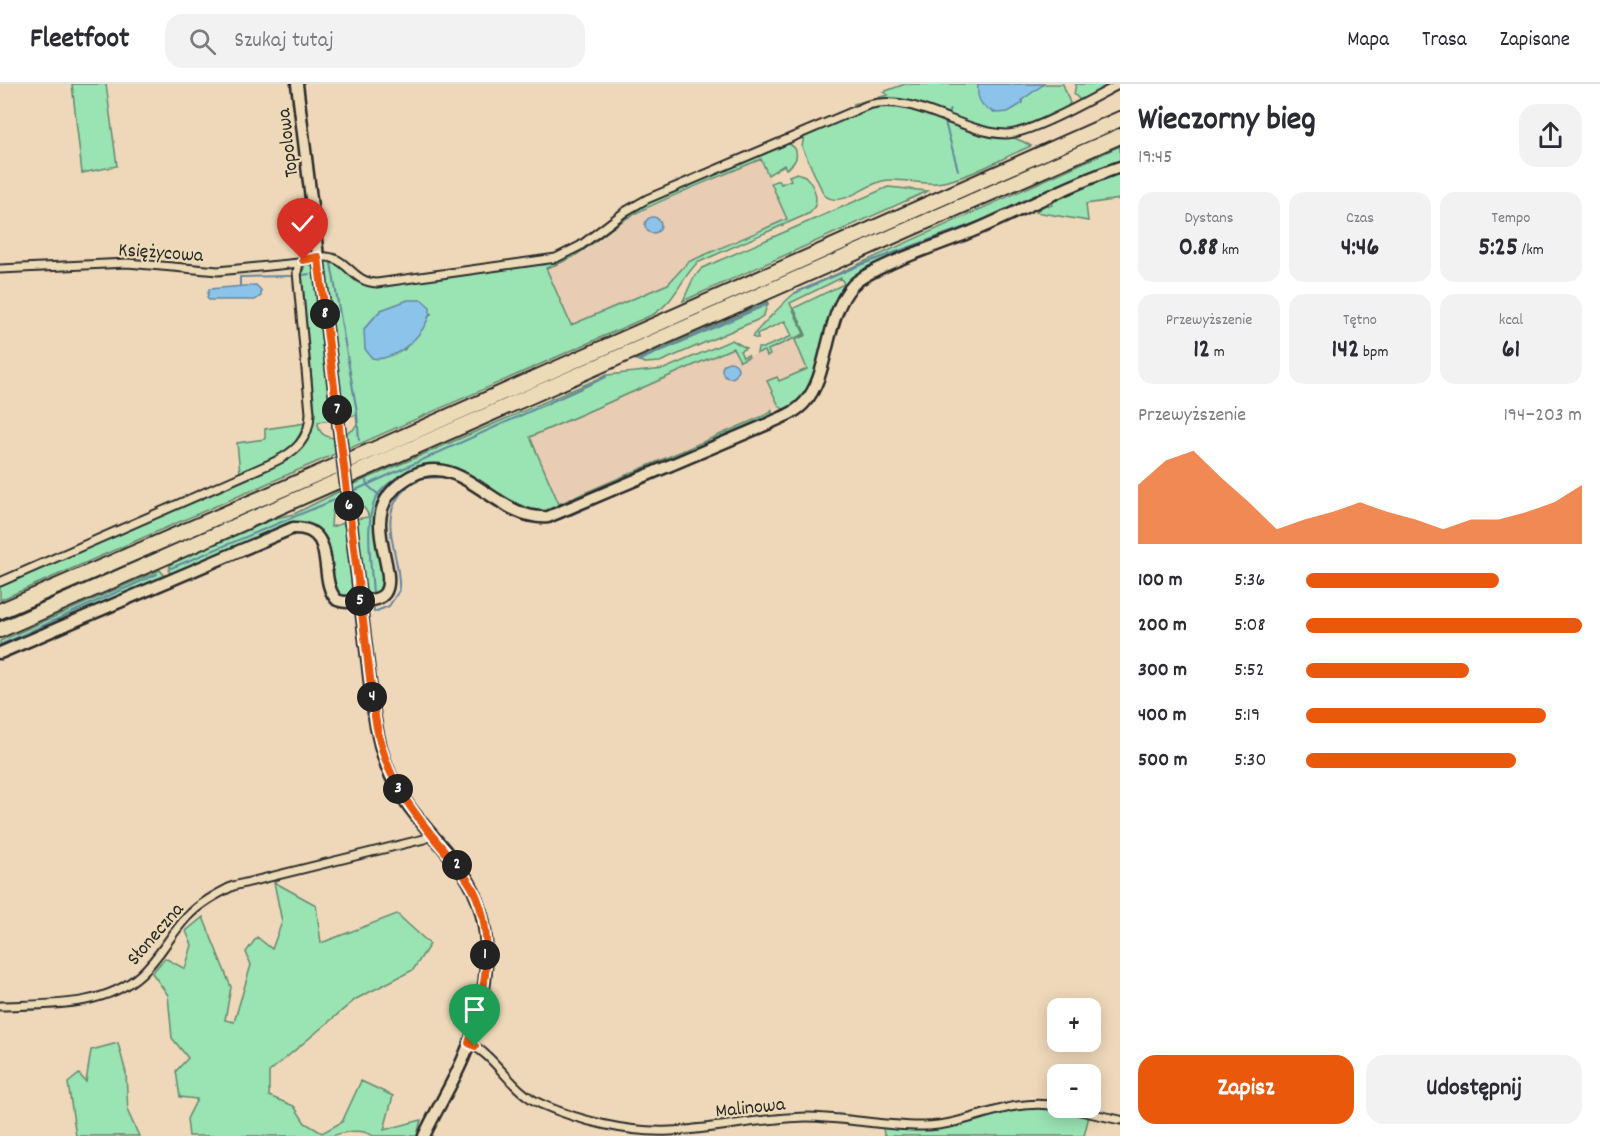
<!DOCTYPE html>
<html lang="pl">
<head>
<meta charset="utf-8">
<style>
	body { margin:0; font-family:Dekko,sans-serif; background:#f2f2f3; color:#2b2b33; height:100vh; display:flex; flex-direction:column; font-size:22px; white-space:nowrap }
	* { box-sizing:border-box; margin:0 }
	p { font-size:20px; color:#7c7c81 }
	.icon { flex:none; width:33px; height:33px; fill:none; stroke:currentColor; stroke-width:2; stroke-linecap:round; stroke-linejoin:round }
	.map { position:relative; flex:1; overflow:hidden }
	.panel { display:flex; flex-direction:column; background:#fff; width:480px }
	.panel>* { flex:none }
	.buttons { position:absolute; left:1047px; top:914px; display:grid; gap:12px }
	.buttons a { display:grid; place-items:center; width:54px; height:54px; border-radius:12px; background:#fff; box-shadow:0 3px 15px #0003; font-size:30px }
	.pin { position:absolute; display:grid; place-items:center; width:51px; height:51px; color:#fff; margin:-62px -26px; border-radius:50% 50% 50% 0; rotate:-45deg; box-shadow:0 0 6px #0007 }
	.pin .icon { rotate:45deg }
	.km { position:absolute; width:30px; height:30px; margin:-15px; border-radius:50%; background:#222; color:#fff; font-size:16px; line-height:30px; text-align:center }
	.round { display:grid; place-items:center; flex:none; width:63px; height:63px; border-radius:18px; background:#f2f2f3 }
	.summary { display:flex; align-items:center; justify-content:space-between; height:102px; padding:0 18px }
	h1 { font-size:33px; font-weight:700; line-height:45px }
	.stats { display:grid; grid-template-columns:repeat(3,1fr); gap:9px; height:102px; padding:6px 18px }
	.stats div { display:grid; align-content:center; border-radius:15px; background:#f2f2f3; text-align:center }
	.stats b { font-size:26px; font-weight:700 }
	.stats small { font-size:16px; font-weight:400 }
	.stats p { font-size:16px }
	.chart { height:168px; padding:12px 18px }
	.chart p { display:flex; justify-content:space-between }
	.chart svg { width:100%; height:108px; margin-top:6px; fill:#ea580c; opacity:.7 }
	.cta { display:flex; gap:12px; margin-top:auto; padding:12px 18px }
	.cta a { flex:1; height:69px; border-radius:18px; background:#ea580c; color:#fff; font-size:24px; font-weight:700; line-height:69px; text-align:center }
	.cta a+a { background:#f2f2f3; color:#2b2b33 }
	ul { padding:0 18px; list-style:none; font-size:20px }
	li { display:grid; grid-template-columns:96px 72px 1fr; align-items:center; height:45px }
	li i { height:15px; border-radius:8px; background:#ea580c }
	header { display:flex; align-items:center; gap:36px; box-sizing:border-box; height:84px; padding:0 30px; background:#fff; border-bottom:2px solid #e1e1e2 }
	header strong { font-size:28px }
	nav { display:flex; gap:33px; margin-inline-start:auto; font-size:21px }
	.search { width:420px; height:54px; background:#f2f2f3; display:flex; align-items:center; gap:15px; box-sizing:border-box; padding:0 21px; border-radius:18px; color:#7c7c81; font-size:22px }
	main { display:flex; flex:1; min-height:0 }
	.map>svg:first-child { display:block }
	.built { fill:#e8ccb3 }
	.green { fill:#9ae3b3; stroke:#62876f; stroke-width:1.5; fill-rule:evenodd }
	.water { fill:#8bc3ea; stroke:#65869e; stroke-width:1.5 }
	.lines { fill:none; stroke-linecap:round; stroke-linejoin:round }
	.stream { stroke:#65869e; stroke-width:2 }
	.street-casing { stroke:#2b2b2b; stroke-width:11 }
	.secondary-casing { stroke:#2b2b2b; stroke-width:15 }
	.highway-casing { stroke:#2b2b2b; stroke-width:18 }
	.street { stroke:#eddbb8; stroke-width:7 }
	.secondary { stroke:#eddbb8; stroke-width:10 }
	.highway { stroke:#eddbb8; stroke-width:14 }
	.secondary-bridge-casing { stroke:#2b2b2b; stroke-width:15; stroke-linecap:butt }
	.secondary-bridge { stroke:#eddbb8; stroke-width:10 }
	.route-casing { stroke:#fff; stroke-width:12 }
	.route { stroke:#ea580c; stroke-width:8 }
	.labels { text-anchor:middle; stroke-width:4.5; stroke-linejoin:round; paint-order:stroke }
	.street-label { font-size:20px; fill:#2b2b2b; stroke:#eddbb8 }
</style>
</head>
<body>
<header>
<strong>Fleetfoot</strong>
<div class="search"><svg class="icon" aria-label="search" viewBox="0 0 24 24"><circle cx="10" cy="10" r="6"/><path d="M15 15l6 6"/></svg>Szukaj tutaj</div>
<nav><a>Mapa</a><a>Trasa</a><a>Zapisane</a></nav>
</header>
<main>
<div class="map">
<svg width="1120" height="1052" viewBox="0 0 1120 1052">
	<rect width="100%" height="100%" fill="#efd8b9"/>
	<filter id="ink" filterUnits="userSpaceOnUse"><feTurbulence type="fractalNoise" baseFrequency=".0167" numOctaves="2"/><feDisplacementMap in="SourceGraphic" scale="12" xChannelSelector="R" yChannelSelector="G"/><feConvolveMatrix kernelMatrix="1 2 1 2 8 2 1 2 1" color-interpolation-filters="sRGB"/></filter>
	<g filter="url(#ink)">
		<!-- built -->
		<path class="built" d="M761 75 787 135 688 178 668 200 571 241 546 184 560 181 587 166 634 130Z
			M809 246 818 268 783 325 779 322 773 325 770 329 747 340 559 420 530 353 734 263 740 277Z"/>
		<!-- green -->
		<path class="green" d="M72 0H106L117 82 82 89Z
			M905 0H1063L1070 19 1066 24C1042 35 1022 48 996 47L899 17 887 15 853 20 888 11 883 8Z
			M1076 0H1111L1081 17 1074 10Z
			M881 21C916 24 948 39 982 48 1003 54 1012 50 1031 62 1001 74 969 95 937 99 919 101 899 93 882 97 863 102 841 125 824 111L802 63 804 51Z
			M1120 40V46L285 414 284 412 279 414 280 417 0 540V534Z
			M786 59C801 63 799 78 786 85L784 81 768 91 761 75C719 93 676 109 636 129 601 147 588 172 546 184L571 241 668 200 688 178 787 135 771 99 779 96 781 100 791 96 789 92 797 89 805 92C815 102 821 118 810 129L697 179C680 196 676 216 654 230L346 366 344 350 353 346 357 340 356 331 341 333 323 179 326 176C342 173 353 201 377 202L562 174 586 161 633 126ZM381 226 431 230 404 266 364 245Z
			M1120 62V79L865 190 828 249 810 305 800 320 786 327 779 322 767 297 777 293 779 297 807 285 795 256 806 251 794 224 844 200 841 194 790 219 804 250 768 266 770 271 767 272 765 267 757 269 758 264H763L792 252 785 237 757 250 758 255 752 253C754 249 788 214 795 209Z
			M1120 85V115L1086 120 1088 137 1036 128 1046 119 1049 122 1052 121 1050 117Z
			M888 103 928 107 683 217 693 195 702 184Z
			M305 180 314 182 332 336 318 338C318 348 324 353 334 354L335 370 0 516V503L280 379C304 368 311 353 315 329L302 192Z
			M768 218 764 231 757 236 660 278 645 279 636 276Z
			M732 256 746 264 740 267 743 273 748 271 749 273 740 277 733 264 530 353 559 420 770 329 772 325V334L559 427 537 429 504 416 466 389 440 382 432 383 381 418 383 502 379 509 370 512 365 510 362 503 355 435 369 433C363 414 346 417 332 427L331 443 344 439 353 506 351 513 344 514 335 508 327 462 293 440 174 490 169 488 170 480 276 434 294 430 352 401 607 291 664 285Z
			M306 339 291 365 240 389 237 359 265 355V345Z
			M160 486 164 491 162 496 0 564V557Z
			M274 798 316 821 321 859 397 830 430 860 413 886 356 915 269 988V1012L294 1022 305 1039 322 1049 342 1038 361 997 393 1012 384 1046 421 1036 417 1052H373C362 1044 344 1048 332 1052H189L187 1035 197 1015 180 1013 176 987 188 974 172 954 168 911 152 889 165 874 185 885 192 861 186 847 203 833 231 903 225 936 234 938 251 881 246 868 257 853 272 865 282 838Z
			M118 959 126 989 128 1028 139 1052H76L68 999 79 990 86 998 91 966Z
			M1043 1023 1089 1032 1084 1052H884L883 1042 927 1045 949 1043 1009 1025Z"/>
		<!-- water -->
		<path class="water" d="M978 0H1044L1022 16 1023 19 1008 28 997 29C982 25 976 16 978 0Z
			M645 141a8 8 0 1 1 16 0a8 8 0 1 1-16 0Z
			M256 201 261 206V212L255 216H209L207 214 209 205Z
			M408 216H422L430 223C432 245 395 280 372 274L365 265 364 245 381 226Z
			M722 286a8 8 0 1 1 16 0a8 8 0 1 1-16 0Z"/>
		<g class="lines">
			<!-- stream -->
			<path class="stream" d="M950 25 945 38 958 86
				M331 179 357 328 359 356
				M304 191 309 190
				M240 202V193L291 192
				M795 209 860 181 981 137
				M640 276 768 220
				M680 384 705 372
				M424 394 446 393
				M366 397 367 401 380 412
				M650 397 673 387
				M414 399 418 397
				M628 406 643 399
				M349 409 606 293
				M613 412 621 408
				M571 431 606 415
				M518 434 530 438
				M536 439 563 434
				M171 484 344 412
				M373 511C372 483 362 432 379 409 385 401 393 396 401 391
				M373 519 374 528 389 522 399 507C402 470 373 433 407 403
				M0 561 157 490"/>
			<!-- street casing -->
			<g class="street-casing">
				<path id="street" d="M0 185 127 179 218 187 299 179C305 174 311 174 318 173 348 169 349 198 377 199L556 174 580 162 626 127 647 115 868 21C915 8 960 49 1006 50 1031 50 1095 13 1120 0
					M0 498 272 379C294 369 310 356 310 329L297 188 299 179
					M0 922C47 920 104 924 141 890 160 873 170 851 187 833 200 819 217 810 233 802L424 755 432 751
					M469 959C497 973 510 1006 541 1020 580 1037 628 1049 670 1047 715 1045 760 1034 806 1033 845 1033 885 1043 924 1042 972 1041 1007 1013 1058 1022
					M1063 1023 1120 1036"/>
			</g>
			<!-- secondary casing -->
			<g class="secondary-casing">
				<path id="secondary" d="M297 0 337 328
					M351 440C357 487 362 534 368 581 372 615 375 651 387 683 403 725 439 755 464 790 500 843 487 920 463 975 452 1001 436 1026 424 1052
					M0 569 293 444C340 443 316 496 337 516 346 520 355 517 364 517 371 516 380 516 385 509 399 487 360 437 395 404 454 349 492 438 548 433L770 339C782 333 796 329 805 318 830 291 824 232 853 201 871 182 946 159 973 147 1023 126 1069 100 1120 83"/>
			</g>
			<!-- highway casing -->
			<g class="highway-casing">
				<path id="highway" d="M0 527 382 362 1120 35
					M0 546 1120 52"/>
			</g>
			<!-- street -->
			<use href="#street" class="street"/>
			<!-- secondary -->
			<use href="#secondary" class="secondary"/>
			<!-- highway -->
			<use href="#highway" class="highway"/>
			<!-- secondary-bridge casing -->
			<g class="secondary-bridge-casing">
				<path id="secondary-bridge" d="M337 328 351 440"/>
			</g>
			<!-- secondary-bridge -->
			<use href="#secondary-bridge" class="secondary-bridge"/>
		</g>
	</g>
	<g class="lines" filter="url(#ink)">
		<!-- route casing -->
		<g class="route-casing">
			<path id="route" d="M303 176 318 173 374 626C382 686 401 713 438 759 451 775 465 789 474 807 496 853 485 912 469 959L475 962"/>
		</g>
		<!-- route -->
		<use href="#route" class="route"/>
	</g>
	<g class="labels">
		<!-- street labels -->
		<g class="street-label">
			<text transform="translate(286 59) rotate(-97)" y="7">Topolowa</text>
			<text transform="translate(161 167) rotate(4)" y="7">Księżycowa</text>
			<text transform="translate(154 849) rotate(-49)" y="7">Słoneczna</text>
			<text transform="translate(750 1022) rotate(-6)" y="7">Malinowa</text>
		</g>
	</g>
</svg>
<div class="buttons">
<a>+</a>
<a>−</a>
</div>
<div class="pin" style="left:475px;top:962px;background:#1e9e55"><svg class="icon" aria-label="arrive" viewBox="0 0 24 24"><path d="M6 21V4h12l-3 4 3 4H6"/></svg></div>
<div class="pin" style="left:303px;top:176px;background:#d93025"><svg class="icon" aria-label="check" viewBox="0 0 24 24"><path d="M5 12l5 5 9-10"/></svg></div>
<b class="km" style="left:485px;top:871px">1</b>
<b class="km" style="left:457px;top:781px">2</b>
<b class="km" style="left:398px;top:705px">3</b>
<b class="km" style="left:372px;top:613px">4</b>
<b class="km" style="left:360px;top:517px">5</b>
<b class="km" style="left:349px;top:422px">6</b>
<b class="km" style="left:337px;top:326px">7</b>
<b class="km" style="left:325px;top:230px">8</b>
</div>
<section class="panel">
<div class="summary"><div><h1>Wieczorny bieg</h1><p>19:45</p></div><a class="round"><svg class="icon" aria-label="share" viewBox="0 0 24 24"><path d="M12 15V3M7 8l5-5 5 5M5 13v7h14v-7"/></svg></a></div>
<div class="stats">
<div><p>Dystans</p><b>0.88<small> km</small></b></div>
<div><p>Czas</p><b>4:46</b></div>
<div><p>Tempo</p><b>5:25<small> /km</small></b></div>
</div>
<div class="stats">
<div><p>Przewyższenie</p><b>12<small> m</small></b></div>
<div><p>Tętno</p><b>142<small> bpm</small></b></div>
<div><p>kcal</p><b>61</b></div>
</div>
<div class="chart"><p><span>Przewyższenie</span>194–203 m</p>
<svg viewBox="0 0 160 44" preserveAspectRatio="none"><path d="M0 44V20L10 10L20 6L30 17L40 27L50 38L60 34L70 31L80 27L90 31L100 34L110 38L120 34L130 34L140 31L150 27L160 20V44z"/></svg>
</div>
<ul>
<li><b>100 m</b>5:36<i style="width:70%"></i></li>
<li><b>200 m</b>5:08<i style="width:100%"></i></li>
<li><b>300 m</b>5:52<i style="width:59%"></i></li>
<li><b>400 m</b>5:19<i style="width:87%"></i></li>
<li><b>500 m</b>5:30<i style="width:76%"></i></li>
</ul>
<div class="cta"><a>Zapisz</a><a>Udostępnij</a></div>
</section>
</main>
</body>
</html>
